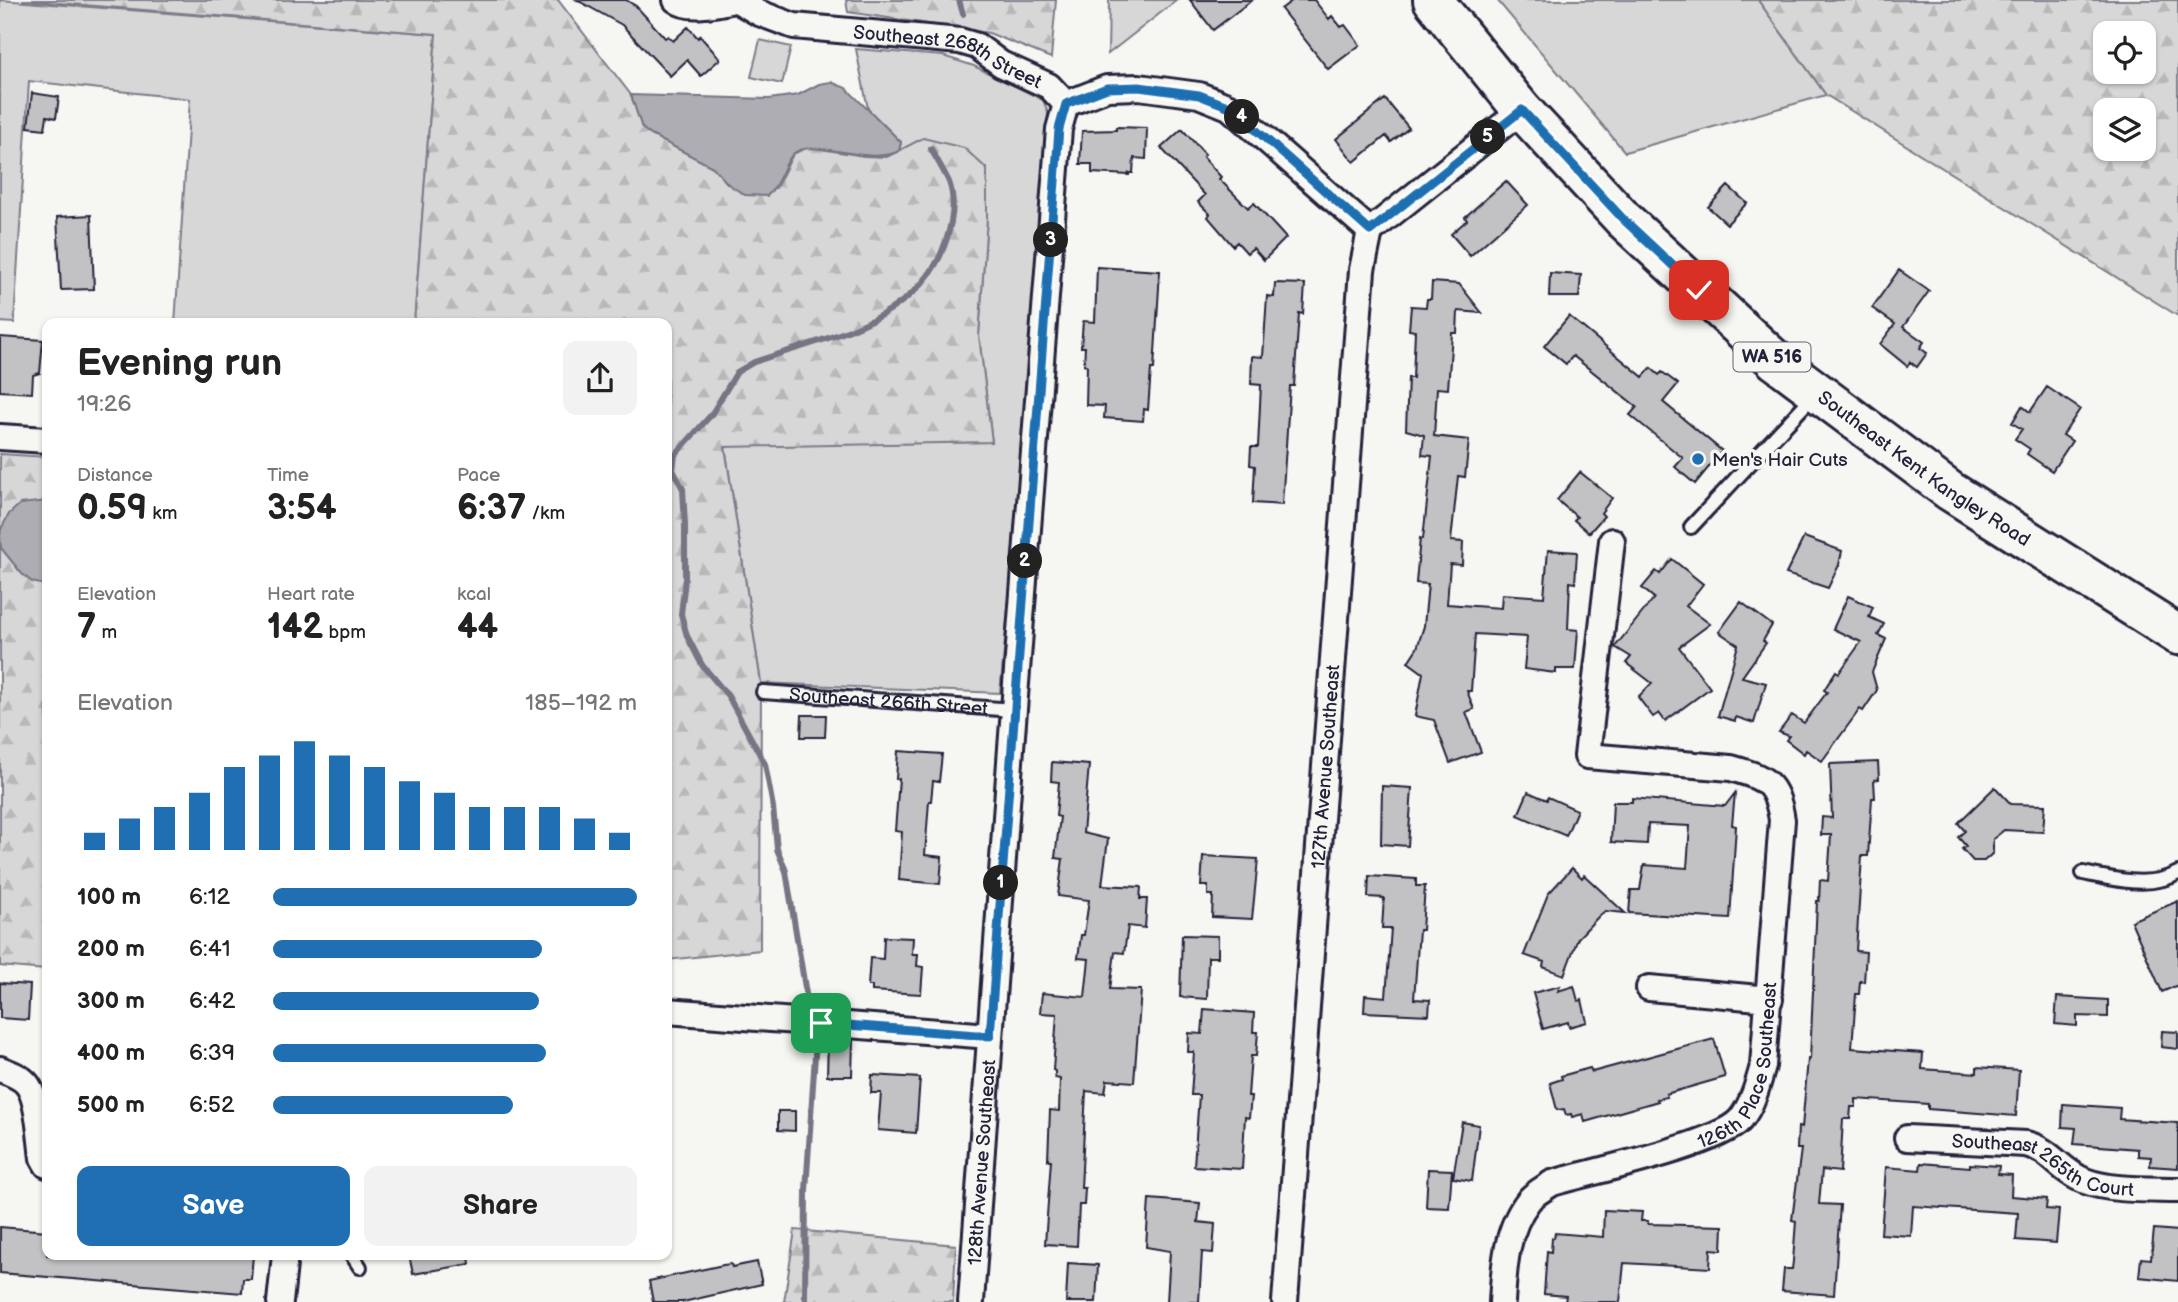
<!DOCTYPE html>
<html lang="en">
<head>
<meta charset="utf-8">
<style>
	body { margin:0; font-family:"Balsamiq Sans",sans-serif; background:#f2f2f2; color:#222; height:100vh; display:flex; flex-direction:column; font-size:26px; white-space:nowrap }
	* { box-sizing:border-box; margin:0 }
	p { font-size:23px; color:#767676 }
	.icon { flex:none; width:38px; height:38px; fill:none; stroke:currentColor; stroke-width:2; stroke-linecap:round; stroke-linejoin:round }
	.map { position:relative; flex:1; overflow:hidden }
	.side { position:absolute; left:42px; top:318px; width:630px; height:942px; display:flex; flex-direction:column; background:#fff; border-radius:14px; box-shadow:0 2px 5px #0004 }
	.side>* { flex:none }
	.buttons { position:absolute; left:2093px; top:21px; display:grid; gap:14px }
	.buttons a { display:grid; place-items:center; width:63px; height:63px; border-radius:14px; background:#fff; box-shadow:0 2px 5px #0004; font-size:35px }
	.pin { position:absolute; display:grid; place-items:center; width:60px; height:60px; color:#fff; margin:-30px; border-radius:14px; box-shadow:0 4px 10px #0006 }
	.km { position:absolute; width:35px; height:35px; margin:-18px; border-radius:50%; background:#222; color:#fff; font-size:19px; line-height:35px; text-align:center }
	.round { display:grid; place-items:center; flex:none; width:74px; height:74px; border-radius:14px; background:#f2f2f2 }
	.head { display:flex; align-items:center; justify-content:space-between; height:119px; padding:0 35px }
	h1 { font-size:38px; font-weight:700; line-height:52px }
	.metrics { display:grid; grid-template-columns:repeat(3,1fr); gap:10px; height:119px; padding:7px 35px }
	.metrics div { display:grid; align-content:center }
	.metrics b { font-size:35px; font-weight:700 }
	.metrics small { font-size:19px; font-weight:400 }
	.metrics p { font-size:19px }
	.chart { height:196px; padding:14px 35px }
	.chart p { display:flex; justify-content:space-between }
	.chart svg { width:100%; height:126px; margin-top:7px; stroke:#1f6fb2; stroke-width:6 }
	.cta { display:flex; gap:14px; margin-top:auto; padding:14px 35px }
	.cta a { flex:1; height:80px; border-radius:14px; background:#1f6fb2; color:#fff; font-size:28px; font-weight:700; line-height:80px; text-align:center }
	.cta a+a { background:#f2f2f2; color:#222 }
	ul { padding:0 35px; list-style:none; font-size:23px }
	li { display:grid; grid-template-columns:112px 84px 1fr; align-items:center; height:52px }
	li i { height:18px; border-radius:9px; background:#1f6fb2 }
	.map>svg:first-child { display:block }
	.green { fill:#d7d7d7; stroke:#7c7c89; stroke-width:2 }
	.forest { fill:url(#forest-firs); stroke:#7c7c89; stroke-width:2; fill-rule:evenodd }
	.water { fill:#adadb3; stroke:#757583; stroke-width:2 }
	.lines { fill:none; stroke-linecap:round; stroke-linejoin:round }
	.stream { stroke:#757583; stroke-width:6 }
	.building { fill:#c2c2c4; stroke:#22223b; stroke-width:2 }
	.service-casing { stroke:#22223b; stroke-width:18 }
	.minor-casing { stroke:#22223b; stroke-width:30 }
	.primary-casing { stroke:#22223b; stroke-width:44 }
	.service { stroke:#f6f6f2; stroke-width:12 }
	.minor { stroke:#f6f6f2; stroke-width:24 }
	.primary { stroke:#f6f6f2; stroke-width:38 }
	.route-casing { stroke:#fff; stroke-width:14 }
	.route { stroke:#1f6fb2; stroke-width:9 }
	.poi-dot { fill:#1f6fb2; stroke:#f6f6f2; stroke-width:2.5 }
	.labels { text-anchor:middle; stroke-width:7; stroke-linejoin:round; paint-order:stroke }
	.shield { fill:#f6f6f2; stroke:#626272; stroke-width:2 }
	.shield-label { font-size:18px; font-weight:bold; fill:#22223b }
	.street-label { font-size:19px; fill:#22223b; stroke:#f6f6f2 }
	.poi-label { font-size:19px; fill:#22223b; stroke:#f6f6f2; text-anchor:start }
</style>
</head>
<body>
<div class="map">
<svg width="2178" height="1302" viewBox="0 0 2178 1302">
	<defs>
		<pattern id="forest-firs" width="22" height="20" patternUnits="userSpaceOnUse" patternTransform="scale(1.75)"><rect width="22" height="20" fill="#d7d7d7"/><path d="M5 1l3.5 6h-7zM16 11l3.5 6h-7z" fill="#b8b8b9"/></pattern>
	</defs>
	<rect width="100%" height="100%" fill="#f6f6f2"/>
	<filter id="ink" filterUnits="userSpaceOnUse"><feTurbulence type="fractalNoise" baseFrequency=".0143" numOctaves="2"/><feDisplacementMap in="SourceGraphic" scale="14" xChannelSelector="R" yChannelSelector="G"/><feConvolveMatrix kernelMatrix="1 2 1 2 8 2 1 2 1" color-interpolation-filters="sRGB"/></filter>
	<g filter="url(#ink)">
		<!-- green -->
		<path class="green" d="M0 0 436 34 414 324H175L190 99 29 81 14 323 0 322Z
			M1109 0H1177L1108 54Z
			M1497 0H1758L1826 95 1625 152Z
			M760 40 791 47 782 84 751 77Z
			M856 49 943 56 974 66 1043 100 1048 113 1024 442 1000 693 761 683 725 446 992 442 979 336 987 217V169L924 138 899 151 901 142 868 109Z"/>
		<!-- forest -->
		<path class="forest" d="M22 0H558L631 95 642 128 651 135 713 167 728 184 776 188 793 154 808 147 864 156 887 157 923 138 964 148 987 169V217L979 336 992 442 725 447 761 683 760 950 667 960V324H414L436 34Z
			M846 0H1056L1051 58 989 33 848 12Z
			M1758 0H2178V316L1826 95ZM2144 33V72H2105V33ZM2144 110V149H2105V110Z
			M0 454 47 457V973L46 970 0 966Z
			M795 1230 956 1245 953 1302H784Z"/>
		<!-- water -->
		<path class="water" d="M831 82 846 88 901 142 899 151C869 167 811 136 793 154 782 166 781 183 767 196L745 195 728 184 713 167 651 135 642 128 631 95 769 99 798 95 819 84Z
			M47 501V584L45 585 32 582 22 574 1 548 0 536 1 529 9 514 20 504Z"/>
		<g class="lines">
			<!-- stream -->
			<path class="stream" d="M959 0 963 14
				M807 1000 786 871 777 849 773 807 765 764 728 696 702 665 687 636 681 614 685 579V525L683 489 673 470 675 455 711 415 737 372 754 362C824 338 921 321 946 241 952 223 956 201 949 182 944 171 937 160 931 149
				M807 1302 805 1296 806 1190 816 1040"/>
		</g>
		<!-- building -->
		<path class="building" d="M577 0H626L636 6 665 38 668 36 673 41 688 27 698 38 700 36 720 59 701 76 687 60 670 76 622 25Z
			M1190 0H1252L1213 30Z
			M1293 0H1314L1329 19 1332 16 1341 27 1345 25 1360 45 1328 69 1281 9Z
			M32 93 59 97 56 118 47 116 45 129 28 127Z
			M1385 99 1409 128 1391 142 1386 136 1354 162 1336 139Z
			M1116 127 1147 128 1146 159 1134 158 1133 173H1129V175L1092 173V164H1080L1082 131 1116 130Z
			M1182 129 1205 154 1203 157 1221 177 1219 179 1248 208 1254 203 1286 238 1264 260 1253 248 1247 253 1237 242 1233 246 1208 217 1210 214 1198 202 1205 195 1161 148Z
			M1506 181 1528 205 1470 256 1451 234 1467 220 1465 217Z
			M1728 186 1747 203 1727 224 1708 207Z
			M91 215 94 289 61 290 57 217Z
			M1097 267 1160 271 1154 369H1151L1148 410 1144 409 1143 421 1104 418 1105 406 1086 405 1087 365H1084L1085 347H1081L1083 321 1095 322Z
			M1899 270 1929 291 1903 327 1924 342 1920 348 1927 353 1917 367 1910 362 1907 366 1880 344 1895 324 1872 308Z
			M1550 273 1581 275 1579 297H1549Z
			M1432 282 1459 284 1482 313 1458 311 1457 333H1452L1448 389 1437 388 1434 436 1469 440 1465 477 1458 476 1451 541 1463 542 1462 565 1450 564 1447 604 1501 608 1502 594 1544 597 1548 550 1577 552 1575 583 1570 582 1568 629 1578 630 1575 669H1556V673L1524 669 1527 637 1475 634 1471 691H1467L1474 709 1466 712 1481 752 1450 763 1434 720 1415 716 1423 673 1408 662 1417 648 1424 626 1428 584 1416 583 1420 538 1423 539 1432 456 1422 455 1424 435 1406 430 1408 378H1413L1415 331 1409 330 1411 306 1426 307 1427 299H1431Z
			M1275 283 1305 284 1303 314 1299 313 1294 386H1290L1282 505 1253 503 1255 466 1250 465 1251 447H1258L1261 385 1251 384 1252 356 1263 357 1267 296 1274 297Z
			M1569 316 1643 377 1651 368 1659 375 1662 372 1678 384 1663 402 1722 451 1695 484 1675 467 1683 458 1630 415 1637 407 1573 356 1566 364 1544 346Z
			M0 337 43 340 40 373 33 375 32 393 0 391Z
			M2047 387 2080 409 2063 435 2072 441 2052 471 2027 454 2030 449 2015 439 2022 429 2012 423 2022 406 2030 412Z
			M1580 472 1612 498 1601 513 1604 516 1589 533 1574 520 1577 517 1557 500Z
			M1804 537 1842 551 1839 565 1828 588 1786 574Z
			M1672 559 1703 584 1686 606 1710 624 1679 647 1710 688 1665 721 1659 713 1653 717 1638 697 1652 683 1626 663 1631 657 1615 647 1654 598 1642 588 1656 571 1660 574Z
			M1848 596 1873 607 1869 617 1884 624 1878 635 1886 639 1872 672 1877 690 1863 711 1860 709 1822 761 1806 750 1804 754 1786 740 1789 736 1779 732 1792 715 1804 723 1827 692 1824 690 1836 671 1839 673 1861 642 1833 629Z
			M1741 602 1772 625 1763 641 1766 643 1742 677 1766 683 1754 723 1736 717 1735 721 1718 716 1738 645 1719 632Z
			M802 715H826L825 737H801Z
			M898 751 942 754 939 782 933 781 931 801H929L925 855 942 857 940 884 899 880 902 832 895 831 899 779H896Z
			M1052 762 1089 765 1083 833 1108 839 1102 885 1141 887 1140 899H1147L1145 928 1128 926 1124 953 1115 952 1110 989 1141 990 1134 1082 1107 1080 1105 1093 1086 1091 1081 1188H1085L1084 1205H1079L1077 1246 1045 1244 1051 1160H1048L1050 1110 1059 1111 1060 1079 1055 1078V1071L1053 1070 1057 1014 1040 1013 1042 993 1085 997 1089 959 1078 958 1081 935H1084L1089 900 1058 896 1063 859 1055 858 1060 817 1056 816 1059 782 1051 781Z
			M1878 762 1879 779 1874 780 1875 798H1872L1868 856H1862L1856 951 1866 952 1864 982 1860 981 1859 994H1856L1852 1048 1923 1053 1922 1069 1977 1073V1067L2019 1070 2016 1116 1928 1109V1104L1856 1099V1107H1851L1850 1119H1843L1840 1172 1822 1170 1819 1204 1840 1205 1834 1295 1782 1291 1784 1269H1792L1793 1261 1796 1221 1792 1220 1801 1149H1797L1798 1127 1802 1128 1808 1059H1810L1817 901H1819L1820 880 1828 881 1831 835H1821L1822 817 1832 818 1830 764Z
			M1382 786 1412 788 1408 846 1381 844Z
			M1995 787 2011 804 2045 805 2043 832 2004 830 1993 839V853L1984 861H1973L1962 849 1966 846 1958 837 1965 831 1958 823Z
			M1528 792 1547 800 1548 797 1577 810 1566 836 1518 815Z
			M1735 793 1732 825 1736 826 1730 919 1629 913 1631 890H1640L1644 865 1687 868 1690 826 1648 824 1647 844 1611 842 1613 802H1632V798L1725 806Z
			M1203 856 1258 859 1252 919 1212 917 1213 895H1208V886H1201Z
			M1572 868 1582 878 1584 875 1625 913 1605 911 1598 917 1578 938 1564 975 1543 967 1544 962 1524 955 1548 894Z
			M1369 876 1416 879V886H1425L1422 930H1419L1414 999 1430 1000 1429 1015 1364 1012 1365 995 1386 997 1391 928H1382L1384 898 1368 897Z
			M2178 901V985L2162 992 2131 921Z
			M1182 935 1218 936V957H1208L1207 999 1180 997Z
			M884 937 913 938 912 954H918L917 966 923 967 921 994 872 991V986H868L870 958 883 959Z
			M0 983 30 985 28 1020 0 1018Z
			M1560 986 1558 991 1574 986 1578 1001 1582 1000 1587 1022 1569 1027 1568 1022 1543 1029 1533 993Z
			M2057 997 2108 1000V1017L2077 1016V1026L2055 1024Z
			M1204 1009 1254 1013 1253 1032H1258L1256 1056H1251L1248 1096H1251L1249 1118 1245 1117 1242 1169 1194 1166 1199 1095H1191L1194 1052H1188L1189 1033 1202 1034Z
			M2162 1031 2178 1032V1049L2161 1047Z
			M828 1038 853 1040 852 1076H827Z
			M1714 1039 1725 1077 1666 1094 1667 1097 1657 1099 1658 1101 1585 1122 1583 1114 1572 1117 1571 1114 1566 1115 1564 1109 1557 1110 1550 1083 1562 1079 1561 1076 1590 1068 1592 1072Z
			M872 1075 920 1078 916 1133 878 1130 881 1093H871Z
			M2063 1104 2120 1108 2119 1119 2178 1123V1168L2150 1166 2151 1157 2138 1156V1149L2074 1144 2076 1128 2062 1127Z
			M778 1111H795V1131L778 1130Z
			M1462 1122 1479 1125 1472 1181 1453 1178Z
			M1921 1163 1970 1167V1164L1999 1166 1998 1174 2012 1175 2011 1196 2047 1199 2046 1209 2059 1210 2056 1243 2016 1240 2018 1213 1913 1206 1911 1236 1881 1234 1886 1167 1920 1170Z
			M1428 1169 1452 1170 1449 1208 1426 1207Z
			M1149 1199 1200 1203 1198 1222 1215 1224 1213 1253 1202 1252 1199 1302H1167L1170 1251 1146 1247Z
			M1604 1210 1642 1212 1641 1221H1648V1224L1723 1226 1722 1250 1711 1249 1710 1268 1624 1263 1620 1302H1565L1566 1296 1544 1294 1547 1251 1551 1252 1552 1238H1554L1555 1233 1603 1237Z
			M0 1227 47 1231V1255H253L251 1279H243L242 1293 0 1273Z
			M2154 1229 2178 1231V1281L2139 1277 2141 1258 2151 1259Z
			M409 1255H469L470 1264 413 1274Z
			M757 1262 762 1284 683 1302H653L649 1281 723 1265 731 1264 732 1267Z
			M1068 1263 1098 1265 1096 1302H1066Z"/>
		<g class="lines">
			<!-- service casing -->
			<g class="service-casing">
				<g id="service">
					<path d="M1691 527 1814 395"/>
					<path id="s1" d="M763 692 1014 710"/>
					<path d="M2083 873C2112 879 2151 889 2178 873"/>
					<path d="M352 1255 360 1267"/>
				</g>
			</g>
			<!-- minor casing -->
			<g class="minor-casing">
				<g id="minor">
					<path d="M676 0C690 11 718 3 735 0"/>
					<path id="s2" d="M737 0 759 13 794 26 960 41 977 46 1001 64 1049 86 1066 104 1107 88 1139 87 1199 95 1229 107 1370 231"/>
					<path d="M1370 231 1522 110"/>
					<path d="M0 437 47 440"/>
					<path d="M1649 988 1770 999"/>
					<path d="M667 1011 990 1036"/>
					<path d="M0 1069C9 1073 18 1075 25 1082 39 1095 40 1138 43 1158L47 1165"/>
					<path id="s3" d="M1907 1138 2026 1144C2050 1149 2061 1172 2085 1181 2111 1191 2150 1189 2178 1190"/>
					<path d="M280 1302 285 1255"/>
					<path id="s4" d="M971 1302 1011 748 1059 129 1066 104"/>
					<path id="s5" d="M1285 1302 1362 270 1370 231"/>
					<path id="s6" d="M1502 1302C1504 1267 1506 1229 1529 1200 1535 1193 1545 1188 1552 1183 1590 1172 1717 1145 1740 1120 1752 1106 1758 1084 1763 1066L1782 820C1776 782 1766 778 1731 768L1587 756 1612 541"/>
				</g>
			</g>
			<!-- primary casing -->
			<g class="primary-casing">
				<g id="primary">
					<path id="s7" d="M1433 0 1522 110 1623 219 1776 361 1950 491 2178 635"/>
				</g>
			</g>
			<!-- service -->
			<use href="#service" class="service"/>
			<!-- minor -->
			<use href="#minor" class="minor"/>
			<!-- primary -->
			<use href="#primary" class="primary"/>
		</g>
	</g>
	<g class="lines" filter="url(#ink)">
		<!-- route casing -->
		<g class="route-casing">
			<path id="route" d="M821 1023 990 1036 1059 129 1066 104 1107 88 1139 87 1199 95 1230 107 1370 231 1522 110 1623 219 1699 290"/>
		</g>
		<!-- route -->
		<use href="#route" class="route"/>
	</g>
	<!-- markers -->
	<circle class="poi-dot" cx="1698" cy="459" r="7"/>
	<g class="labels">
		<!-- shield labels -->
		<rect class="shield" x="1733.5" y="342.5" width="77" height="29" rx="5"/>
		<g class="shield-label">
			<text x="1772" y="363">WA 516</text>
		</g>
		<!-- street labels -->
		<g class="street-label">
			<text dy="7" stroke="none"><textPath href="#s2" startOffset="222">Southeast 268th Street</textPath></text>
			<text dy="7" stroke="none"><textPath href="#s7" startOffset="682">Southeast Kent Kangley Road</textPath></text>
			<text dy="7" stroke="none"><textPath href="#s1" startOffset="126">Southeast 266th Street</textPath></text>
			<text dy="7" stroke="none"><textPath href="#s5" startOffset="537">127th Avenue Southeast</textPath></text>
			<text dy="7" stroke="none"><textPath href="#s6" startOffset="383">126th Place Southeast</textPath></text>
			<text dy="7" stroke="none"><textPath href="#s4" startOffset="140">128th Avenue Southeast</textPath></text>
			<text dy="7" stroke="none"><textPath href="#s3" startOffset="142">Southeast 265th Court</textPath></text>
		</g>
		<!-- poi labels -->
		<g class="poi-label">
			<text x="1712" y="466">Men's Hair Cuts</text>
		</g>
	</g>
</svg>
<div class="buttons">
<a><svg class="icon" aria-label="locate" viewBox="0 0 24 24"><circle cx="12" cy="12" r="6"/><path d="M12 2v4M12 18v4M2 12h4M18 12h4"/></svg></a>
<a><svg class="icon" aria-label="layers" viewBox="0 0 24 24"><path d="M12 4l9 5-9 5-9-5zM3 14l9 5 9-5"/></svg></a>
</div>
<div class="pin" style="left:821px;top:1023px;background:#1e9e55"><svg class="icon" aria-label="arrive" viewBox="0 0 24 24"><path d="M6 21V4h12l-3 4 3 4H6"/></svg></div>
<div class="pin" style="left:1699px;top:290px;background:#d93025"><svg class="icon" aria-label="check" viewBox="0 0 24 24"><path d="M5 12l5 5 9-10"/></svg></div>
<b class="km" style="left:1001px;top:883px">1</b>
<b class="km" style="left:1025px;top:561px">2</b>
<b class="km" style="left:1051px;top:240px">3</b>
<b class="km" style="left:1242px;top:117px">4</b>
<b class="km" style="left:1488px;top:137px">5</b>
<section class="side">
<div class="head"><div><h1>Evening run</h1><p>19:26</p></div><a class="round"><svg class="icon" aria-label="share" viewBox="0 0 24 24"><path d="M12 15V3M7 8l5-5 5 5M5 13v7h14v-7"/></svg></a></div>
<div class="metrics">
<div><p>Distance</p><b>0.59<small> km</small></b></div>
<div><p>Time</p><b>3:54</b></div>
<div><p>Pace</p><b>6:37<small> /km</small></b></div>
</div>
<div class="metrics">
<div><p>Elevation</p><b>7<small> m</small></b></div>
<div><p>Heart rate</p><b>142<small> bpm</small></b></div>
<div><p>kcal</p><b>44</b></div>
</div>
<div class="chart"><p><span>Elevation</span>185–192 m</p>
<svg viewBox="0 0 160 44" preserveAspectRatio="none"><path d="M5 44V38M15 44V33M25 44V29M35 44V24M45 44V15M55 44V11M65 44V6M75 44V11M85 44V15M95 44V20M105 44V24M115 44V29M125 44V29M135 44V29M145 44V33M155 44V38"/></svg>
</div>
<ul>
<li><b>100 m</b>6:12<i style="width:100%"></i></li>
<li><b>200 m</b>6:41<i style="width:74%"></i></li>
<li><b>300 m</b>6:42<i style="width:73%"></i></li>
<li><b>400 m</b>6:39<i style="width:75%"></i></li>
<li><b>500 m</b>6:52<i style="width:66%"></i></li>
</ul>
<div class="cta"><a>Save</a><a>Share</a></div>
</section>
</div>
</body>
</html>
